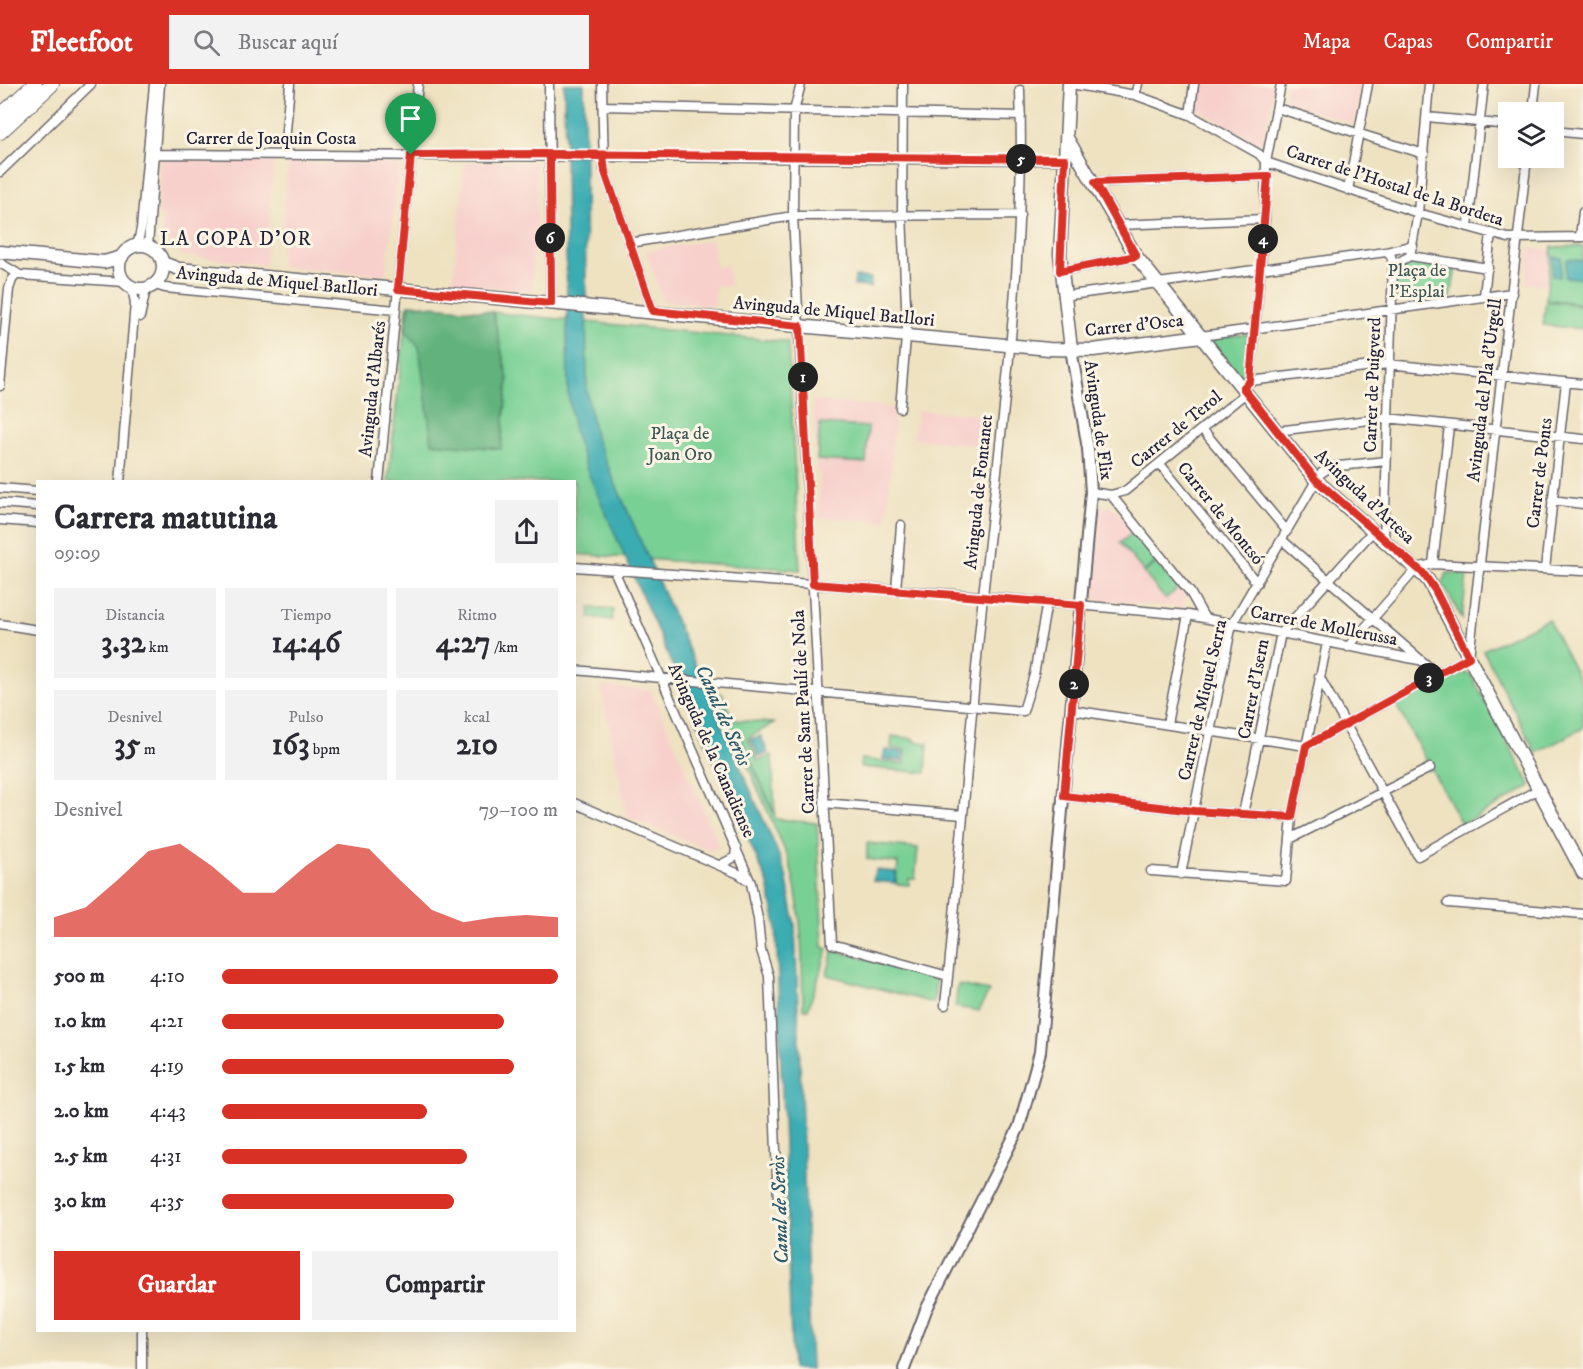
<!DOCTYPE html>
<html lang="es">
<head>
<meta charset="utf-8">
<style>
	body { margin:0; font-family:"IM FELL DW Pica",serif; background:#f2f2f3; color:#2b2b33; height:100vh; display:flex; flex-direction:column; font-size:22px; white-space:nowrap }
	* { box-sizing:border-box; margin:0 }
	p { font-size:20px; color:#7c7c81 }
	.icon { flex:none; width:33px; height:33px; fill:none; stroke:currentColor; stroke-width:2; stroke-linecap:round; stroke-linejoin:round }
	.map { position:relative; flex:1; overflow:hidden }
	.sheet { position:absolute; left:36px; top:396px; width:540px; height:852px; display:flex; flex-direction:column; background:#fff; border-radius:0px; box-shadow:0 6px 24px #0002 }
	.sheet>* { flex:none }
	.tools { position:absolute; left:1498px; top:18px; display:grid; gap:12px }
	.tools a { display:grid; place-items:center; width:66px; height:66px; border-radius:0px; background:#fff; box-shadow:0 6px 24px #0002; font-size:30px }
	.pin { position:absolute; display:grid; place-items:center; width:51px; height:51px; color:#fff; margin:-62px -26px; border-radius:50% 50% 50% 0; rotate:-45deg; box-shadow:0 0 6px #0007 }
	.pin .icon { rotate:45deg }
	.km { position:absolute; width:30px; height:30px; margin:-15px; border-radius:50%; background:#222; color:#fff; font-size:16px; line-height:30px; text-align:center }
	.round { display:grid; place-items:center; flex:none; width:63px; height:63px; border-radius:0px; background:#f2f2f3 }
	.overview { display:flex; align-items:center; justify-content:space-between; height:102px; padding:0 18px }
	h1 { font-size:33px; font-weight:700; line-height:45px }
	.metrics { display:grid; grid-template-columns:repeat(3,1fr); gap:9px; height:102px; padding:6px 18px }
	.metrics div { display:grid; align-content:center; border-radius:0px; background:#f2f2f3; text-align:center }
	.metrics b { font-size:30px; font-weight:700 }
	.metrics small { font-size:16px; font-weight:400 }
	.metrics p { font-size:16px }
	.chart { height:168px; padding:12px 18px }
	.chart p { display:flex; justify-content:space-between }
	.chart svg { width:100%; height:108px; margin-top:6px; fill:#d93025; opacity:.7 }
	.cta { display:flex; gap:12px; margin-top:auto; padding:12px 18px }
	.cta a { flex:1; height:69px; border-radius:0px; background:#d93025; color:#fff; font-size:24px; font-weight:700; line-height:69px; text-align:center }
	.cta a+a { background:#f2f2f3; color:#2b2b33 }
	ul { padding:0 18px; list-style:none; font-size:20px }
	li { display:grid; grid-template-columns:96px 72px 1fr; align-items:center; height:45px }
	li i { height:15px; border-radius:8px; background:#d93025 }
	header { display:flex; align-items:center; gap:36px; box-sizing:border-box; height:84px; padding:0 30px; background:#d93025; color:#fff }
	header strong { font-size:28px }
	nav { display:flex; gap:33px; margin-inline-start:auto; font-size:21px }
	.search { width:420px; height:54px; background:#f2f2f3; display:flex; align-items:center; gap:15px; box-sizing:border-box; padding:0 21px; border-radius:0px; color:#7c7c81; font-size:22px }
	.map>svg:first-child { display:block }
	.built { fill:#f7d0cc }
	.green { fill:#79d094; stroke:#4e7968; stroke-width:1.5 }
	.forest { fill:#62b27e; stroke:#426a5c; stroke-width:1.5 }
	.water { fill:#3aacb2; stroke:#2e6776; stroke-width:1.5 }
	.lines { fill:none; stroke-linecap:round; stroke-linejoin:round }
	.minor-casing { stroke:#69656a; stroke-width:11 }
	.tertiary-casing { stroke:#69656a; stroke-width:14 }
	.secondary-casing { stroke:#69656a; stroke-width:15 }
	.primary-casing { stroke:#69656a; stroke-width:16 }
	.minor { stroke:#fff; stroke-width:8 }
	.tertiary { stroke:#fff; stroke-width:10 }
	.secondary { stroke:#fff; stroke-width:12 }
	.primary { stroke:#fff; stroke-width:14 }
	.route-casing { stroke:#fff; stroke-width:12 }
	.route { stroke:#d93025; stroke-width:8 }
	.labels { text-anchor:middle; stroke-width:6; stroke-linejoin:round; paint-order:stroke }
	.street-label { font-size:18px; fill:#22223b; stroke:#fcf5e5 }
	.park-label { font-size:18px; fill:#3c5656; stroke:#fcf5e5 }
	.neighbourhood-label { font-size:20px; letter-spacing:1.5px; fill:#22223b; stroke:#fcf5e5 }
	.water-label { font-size:20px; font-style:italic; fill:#2c596b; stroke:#fcf5e5 }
</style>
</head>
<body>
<header>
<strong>Fleetfoot</strong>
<div class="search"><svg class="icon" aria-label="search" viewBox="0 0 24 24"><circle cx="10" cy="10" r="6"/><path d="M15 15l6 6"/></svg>Buscar aquí</div>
<nav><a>Mapa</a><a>Capas</a><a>Compartir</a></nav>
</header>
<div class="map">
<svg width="1583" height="1285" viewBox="0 0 1583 1285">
	<rect width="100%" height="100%" fill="#fcf5e5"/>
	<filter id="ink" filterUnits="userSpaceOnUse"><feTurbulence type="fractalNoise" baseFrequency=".0167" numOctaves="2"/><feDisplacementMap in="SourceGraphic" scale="12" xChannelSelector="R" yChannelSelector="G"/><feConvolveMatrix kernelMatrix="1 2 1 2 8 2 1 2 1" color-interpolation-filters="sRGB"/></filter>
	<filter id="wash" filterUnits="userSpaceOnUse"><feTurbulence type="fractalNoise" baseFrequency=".008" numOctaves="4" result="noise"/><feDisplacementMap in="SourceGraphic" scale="24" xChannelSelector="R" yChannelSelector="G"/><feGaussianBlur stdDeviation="1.35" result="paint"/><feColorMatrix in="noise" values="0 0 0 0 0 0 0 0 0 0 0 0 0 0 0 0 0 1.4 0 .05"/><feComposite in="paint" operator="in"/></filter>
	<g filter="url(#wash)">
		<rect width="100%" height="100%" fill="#eee2c1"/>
		<!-- built -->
		<path class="built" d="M1200 0H1275L1263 59 1260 60 1197 25Z
			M1287 0H1362L1355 40 1284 18Z
			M161 75 274 78 265 181 183 172 162 149 163 131H158Z
			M465 78H536L537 167H532L533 207 453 199Z
			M288 79H400L386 191 280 182Z
			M712 156 716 183 727 181 731 202 716 201 714 222 663 217 646 167Z
			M1530 164 1552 166 1548 202 1526 199Z
			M813 316 895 324 887 438 819 433 820 388H817Z
			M917 326 991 332 987 362 914 355Z
			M1100 422 1115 424 1185 510 1184 524 1092 515Z
			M601 602 651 606 719 762 710 766 627 733Z"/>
		<!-- green -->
		<path class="green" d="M1583 162V220L1546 215 1552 163Z
			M1409 176 1456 182 1451 213 1397 218C1393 203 1394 184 1409 176Z
			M1546 217 1583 221V245L1543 241Z
			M410 220 788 258 800 486 575 470 574 398H388L407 223Z
			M1247 250V289L1242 295 1211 257 1214 254Z
			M820 340 868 343 866 379 817 376Z
			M1133 448 1157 477 1144 488 1120 459Z
			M1158 478 1179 504 1165 515 1144 489Z
			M1447 489 1467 490 1462 535 1443 500Z
			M590 523 613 525 612 536 589 534Z
			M1548 535 1583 603V644L1536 669 1483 566Z
			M1456 586 1471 591 1531 702 1462 741 1395 619Z
			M716 609 722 610 733 636 774 639 748 654 758 677 772 671 775 730 739 650 776 735 817 739 823 863 828 865 808 925H803C802 874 803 823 788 774Z
			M892 652 915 655V658L928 659 926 689 860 683 861 675 905 680 906 666 891 664Z
			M867 759 918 764 915 795H909V801L896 800 898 779 867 775Z
			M833 866 936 894 934 919 827 891Z
			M958 901 989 907 979 927 955 923Z"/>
		<!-- forest -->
		<path class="forest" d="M410 220 493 228 508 296 501 365 432 359 419 263 405 246Z"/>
		<!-- water -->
		<path class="water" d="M564 0H584L587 308 595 353 776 764 786 791 795 841 811 1285H792L776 841 768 800 587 386 574 347 568 309Z
			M1554 173 1562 174 1560 193 1552 192Z
			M1567 175 1583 177V195L1565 193Z
			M855 193 871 194V203L854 202Z
			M761 652 768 669 759 673 751 655Z
			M885 666 904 668 903 677 883 675Z
			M876 786 896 788 895 799 873 797Z"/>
	</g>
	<g filter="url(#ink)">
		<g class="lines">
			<!-- minor casing -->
			<g class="minor-casing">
				<path id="minor" d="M549 0 551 219
					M602 0 604 85 653 227
					M801 0 794 27 793 132 832 860 948 892
					M1071 0 1135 11 1190 31 1259 70 1266 78 1418 129 1508 154 1583 153
					M1135 11 1138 0
					M603 22 1021 32
					M1277 24 1424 70
					M1533 28 1536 0
					M1190 31 1194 0
					M1427 33 1509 41
					M1554 47 1583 50
					M155 70 1065 76
					M284 70 290 0
					M0 88 91 0
					M1095 98 1268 92
					M1348 106 1368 0
					M1118 141 1265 135
					M1468 143 1484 0
					M1580 153 1583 128
					M630 159 793 132 1020 131
					M137 162 141 145 154 0
					M148 162 160 0
					M1410 172 1418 129 1429 0
					M0 179 20 191 125 198
					M1393 181 1410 172 1488 184
					M1061 187 1136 172
					M155 201 165 204 396 226
					M1063 212 1386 168 1413 161
					M1484 212 1491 149
					M140 233 146 205
					M1201 252 1512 209
					M1250 297 1388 280 1583 300
					M1247 300 1250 297 1265 135 1266 78 1281 0
					M0 302 9 205 12 196 17 190
					M900 324 907 242 902 131 903 0
					M1203 346 1287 447
					M1276 347 1387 334 1583 355
					M1160 380 1257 499
					M120 398 135 219 132 203
					M379 398 418 0
					M0 404 38 407
					M1091 408 1111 411 1125 407 1246 309
					M1111 411 1190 508 1204 533
					M1552 416 1583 420
					M0 419 38 422
					M0 436 38 439
					M1282 456 1437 590
					M1384 457 1393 181 1391 172 1386 168
					M1433 480 1449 342
					M574 483 979 512 1188 531 1419 576
					M1545 485 1566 298
					M614 486 751 799 758 835 761 866 769 892 778 1117
					M896 506 901 441
					M0 540 38 546
					M1348 563 1417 484 1433 480 1583 487
					M574 586 1023 627 1034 591 1047 518
					M1319 592 1418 772 1539 705
					M1072 626 1306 662 1469 573 1527 74
					M1167 640 1188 531
					M1064 712 1194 727 1292 733
					M574 719 739 790 750 798
					M824 719 963 731
					M1243 730 1281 549 1373 447
					M1290 755 1430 684
					M720 781 735 773 736 764
					M1151 787 1286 797 1292 733 1327 559
					M1181 790 1232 540 1320 390 1330 383 1386 377
					M1448 819 1583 830
					M945 921C960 784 969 648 983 512 1001 344 1026 175 1020 6
					M142 1285V1246"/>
			</g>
			<!-- tertiary casing -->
			<g class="tertiary-casing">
				<path id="tertiary" d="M904 1285 926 1226 1019 1043 1040 968 1091 408 1088 365 1071 265"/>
			</g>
			<!-- secondary casing -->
			<g class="secondary-casing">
				<path id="secondary" d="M1069 0 1060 170 1071 265
					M1067 54 1136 172 1316 396 1428 496 1583 789
					M119 183a22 22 0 1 1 44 0a22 22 0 1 1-44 0Z
					M0 168 104 178 122 173
					M163 179 179 185 1049 265 1093 266 1201 252"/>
			</g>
			<!-- primary casing -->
			<g class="primary-casing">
				<path id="primary" d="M0 32 35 0
					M0 48 52 0"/>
			</g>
			<!-- minor -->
			<use href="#minor" class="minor"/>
			<!-- tertiary -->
			<use href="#tertiary" class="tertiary"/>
			<!-- secondary -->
			<use href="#secondary" class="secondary"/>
			<!-- primary -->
			<use href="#primary" class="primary"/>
		</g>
	</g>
	<g class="lines" filter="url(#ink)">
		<!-- route casing -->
		<g class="route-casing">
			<path id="route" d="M411 71 545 70C564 71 583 72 603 72L605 88 653 227 800 242 813 500 1081 521 1064 712 1194 727 1292 733 1306 662 1469 573 1435 506 1423 489 1316 396 1243 304 1250 297 1268 92 1095 98 1136 172 1060 187 1065 75 550 70 551 219 398 205 411 71"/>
		</g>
		<!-- route -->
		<use href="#route" class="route"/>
	</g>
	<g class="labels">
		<!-- street labels -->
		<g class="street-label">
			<text x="271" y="60">Carrer de Joaquin Costa</text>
			<text transform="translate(1395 101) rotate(18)" y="6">Carrer de l'Hostal de la Bordeta</text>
			<text transform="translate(277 197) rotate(5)" y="6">Avinguda de Miquel Batllori</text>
			<text transform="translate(834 227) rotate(5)" y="6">Avinguda de Miquel Batllori</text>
			<text transform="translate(1134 241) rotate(-6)" y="6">Carrer d'Osca</text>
			<text transform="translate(1372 301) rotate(-88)" y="6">Carrer de Puigverd</text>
			<text transform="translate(372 305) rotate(-84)" y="6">Avinguda d'Albarés</text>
			<text transform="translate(1484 306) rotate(-83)" y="6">Avinguda del Pla d'Urgell</text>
			<text transform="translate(1099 336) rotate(82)" y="6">Avinguda de Flix</text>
			<text transform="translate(1176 345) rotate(-39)" y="6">Carrer de Terol</text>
			<text transform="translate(1539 389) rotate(-83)" y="6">Carrer de Ponts</text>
			<text transform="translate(978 408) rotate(-84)" y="6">Avinguda de Fontanet</text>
			<text transform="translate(1365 412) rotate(43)" y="6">Avinguda d'Artesa</text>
			<text transform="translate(1221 429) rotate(51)" y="6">Carrer de Montsó</text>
			<text transform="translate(1324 541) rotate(11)" y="6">Carrer de Mollerussa</text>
			<text transform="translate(1253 605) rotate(-79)" y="6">Carrer d'Isern</text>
			<text transform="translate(1202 616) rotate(-77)" y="6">Carrer de Miquel Serra</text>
			<text transform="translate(803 628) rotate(-93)" y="6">Carrer de Sant Paulí de Nola</text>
			<text transform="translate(712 666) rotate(66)" y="6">Avinguda de la Canadiense</text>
		</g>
		<!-- park labels -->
		<g class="park-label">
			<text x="1417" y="192">Plaça de<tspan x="1417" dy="21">l'Esplai</tspan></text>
			<text x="680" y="355">Plaça de<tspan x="680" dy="21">Joan Oro</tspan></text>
		</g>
		<!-- neighbourhood labels -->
		<g class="neighbourhood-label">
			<text x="236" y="161">LA COPA D'OR</text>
		</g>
		<!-- water labels -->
		<g class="water-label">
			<text transform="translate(724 631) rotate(66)" y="7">Canal de Seròs</text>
			<text transform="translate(779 1126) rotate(-92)" y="7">Canal de Seròs</text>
		</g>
	</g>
</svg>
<div class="tools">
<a><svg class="icon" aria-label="layers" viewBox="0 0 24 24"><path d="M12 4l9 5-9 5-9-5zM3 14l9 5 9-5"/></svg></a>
</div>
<div class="pin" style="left:411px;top:71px;background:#1e9e55"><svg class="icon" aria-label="arrive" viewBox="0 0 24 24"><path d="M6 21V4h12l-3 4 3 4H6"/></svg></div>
<b class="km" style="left:803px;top:293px">1</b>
<b class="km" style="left:1074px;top:600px">2</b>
<b class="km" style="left:1429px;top:594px">3</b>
<b class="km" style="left:1263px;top:155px">4</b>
<b class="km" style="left:1021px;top:75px">5</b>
<b class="km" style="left:550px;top:154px">6</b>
<section class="sheet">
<div class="overview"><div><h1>Carrera matutina</h1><p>09:09</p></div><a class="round"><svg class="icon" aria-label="share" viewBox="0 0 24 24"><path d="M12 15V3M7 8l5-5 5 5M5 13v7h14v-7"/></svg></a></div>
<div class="metrics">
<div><p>Distancia</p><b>3.32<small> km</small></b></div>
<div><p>Tiempo</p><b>14:46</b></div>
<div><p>Ritmo</p><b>4:27<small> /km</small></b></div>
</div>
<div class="metrics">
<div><p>Desnivel</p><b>35<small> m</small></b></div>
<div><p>Pulso</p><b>163<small> bpm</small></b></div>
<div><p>kcal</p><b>210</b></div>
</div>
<div class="chart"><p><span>Desnivel</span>79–100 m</p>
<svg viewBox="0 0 160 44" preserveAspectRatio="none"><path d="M0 44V36L10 32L20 21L30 9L40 6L50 15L60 26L70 26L80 15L90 6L100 8L110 21L120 33L130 38L140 36L150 35L160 36V44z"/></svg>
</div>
<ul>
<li><b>500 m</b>4:10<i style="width:100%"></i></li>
<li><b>1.0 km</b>4:21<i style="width:84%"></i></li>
<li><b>1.5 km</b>4:19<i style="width:87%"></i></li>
<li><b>2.0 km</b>4:43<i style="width:61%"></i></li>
<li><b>2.5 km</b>4:31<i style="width:73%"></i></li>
<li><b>3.0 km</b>4:35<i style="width:69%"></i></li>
</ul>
<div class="cta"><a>Guardar</a><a>Compartir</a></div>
</section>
</div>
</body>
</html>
